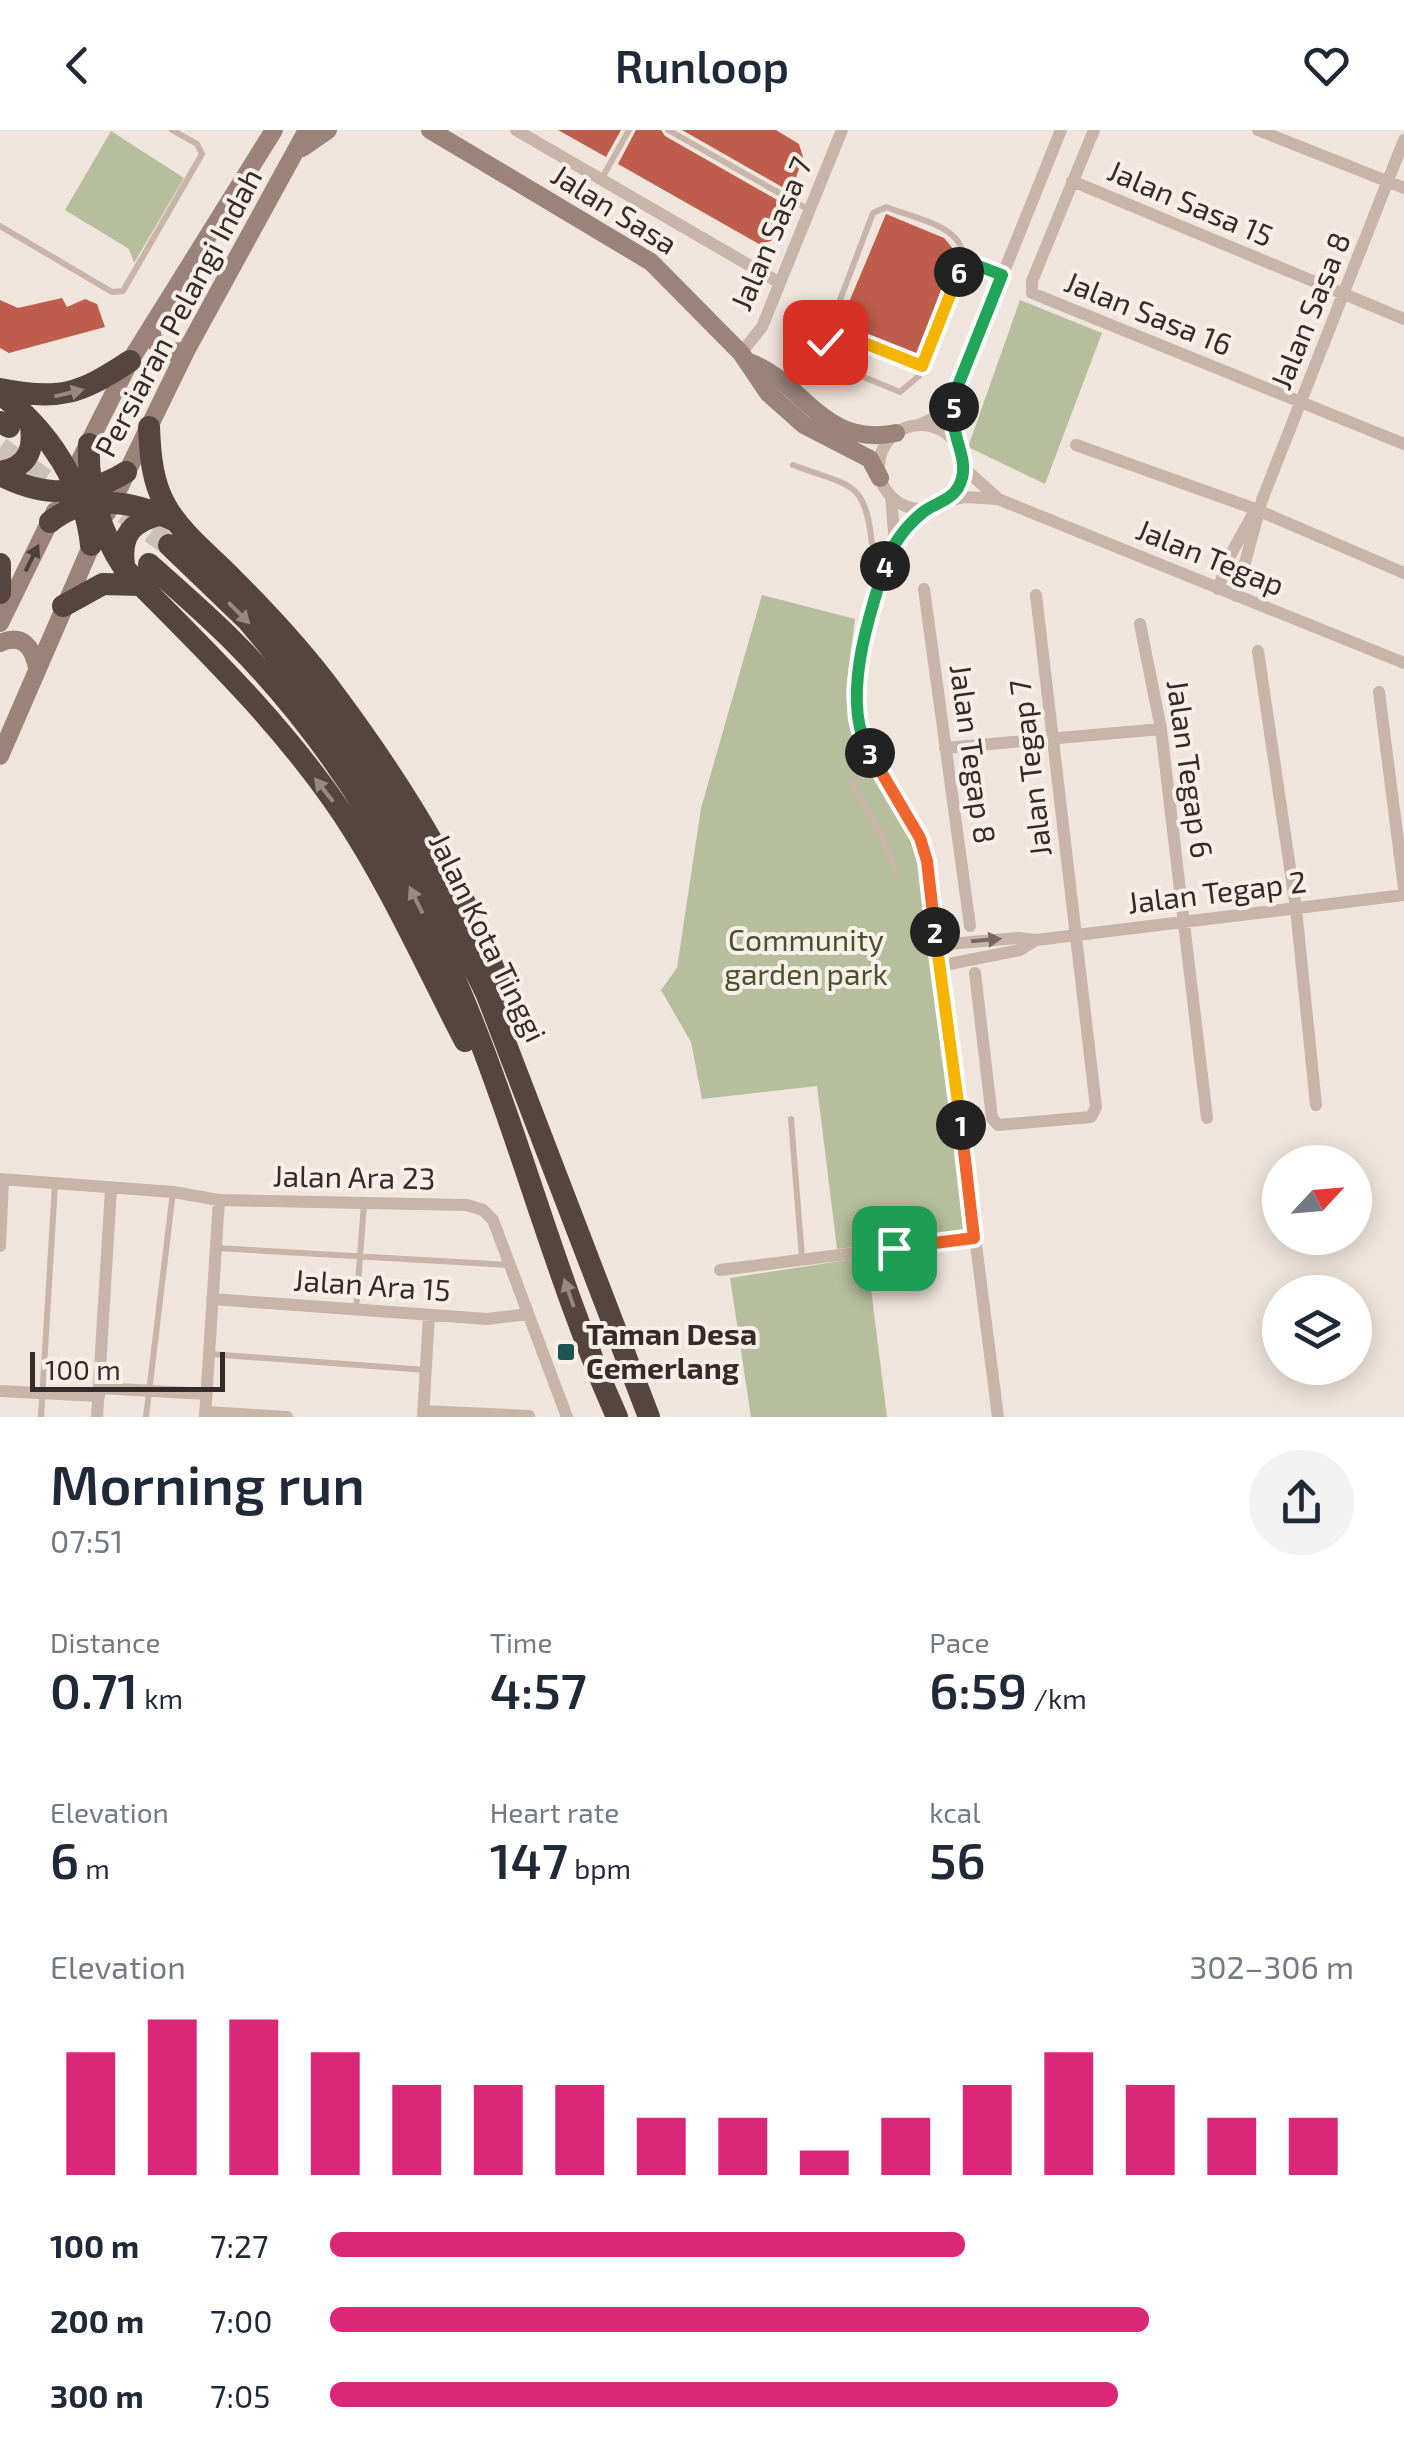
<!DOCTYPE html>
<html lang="en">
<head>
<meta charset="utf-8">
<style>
	body { margin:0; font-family:"Exo 2",sans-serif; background:#f2f2f3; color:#1f2937; height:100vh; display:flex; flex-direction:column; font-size:38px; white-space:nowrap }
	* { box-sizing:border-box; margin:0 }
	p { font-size:32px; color:#747a83 }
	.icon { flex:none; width:55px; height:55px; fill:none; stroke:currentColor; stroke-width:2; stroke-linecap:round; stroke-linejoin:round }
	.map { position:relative; height:1287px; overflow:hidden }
	.details { display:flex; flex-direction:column; background:#fff; flex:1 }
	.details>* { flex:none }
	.needle { width:65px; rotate:64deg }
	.controls { position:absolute; left:1262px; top:1015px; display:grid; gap:20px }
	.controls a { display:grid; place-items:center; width:110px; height:110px; border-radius:50%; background:#fff; box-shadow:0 5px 25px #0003; font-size:50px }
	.scale { position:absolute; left:30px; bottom:25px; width:195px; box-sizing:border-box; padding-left:10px; border:5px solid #352b28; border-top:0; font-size:28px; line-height:35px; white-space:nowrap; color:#352b28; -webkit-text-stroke:8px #f8efe8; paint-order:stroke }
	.pin { position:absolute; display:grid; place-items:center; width:85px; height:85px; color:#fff; margin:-42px; border-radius:20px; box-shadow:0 5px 15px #0006 }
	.km { position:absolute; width:50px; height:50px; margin:-25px; border-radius:50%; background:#222; color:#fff; font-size:28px; line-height:50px; text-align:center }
	.round { display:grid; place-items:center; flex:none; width:105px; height:105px; border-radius:52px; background:#f2f2f3 }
	.head { display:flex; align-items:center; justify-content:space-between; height:170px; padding:0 50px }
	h1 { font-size:55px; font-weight:600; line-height:75px }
	.metrics { display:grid; grid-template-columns:repeat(3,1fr); gap:15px; height:170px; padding:10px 50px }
	.metrics div { display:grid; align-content:center }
	.metrics b { font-size:50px; font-weight:600 }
	.metrics small { font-size:28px; font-weight:400 }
	.metrics p { font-size:28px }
	.chart { height:280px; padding:20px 50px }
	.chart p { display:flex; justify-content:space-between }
	.chart svg { width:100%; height:180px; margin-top:10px; stroke:#db2777; stroke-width:6 }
	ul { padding:0 50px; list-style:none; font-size:32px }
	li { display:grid; grid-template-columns:160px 120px 1fr; align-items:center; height:75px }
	li i { height:25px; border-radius:12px; background:#db2777 }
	header { display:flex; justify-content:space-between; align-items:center; height:130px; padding:0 50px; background:#fff; font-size:45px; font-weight:600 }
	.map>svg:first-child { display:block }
	.green { fill:#b6be9d }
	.building { fill:#be5d4c }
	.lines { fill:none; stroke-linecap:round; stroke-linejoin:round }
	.highway-tunnel { stroke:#cbc0b8; stroke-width:22; stroke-dasharray:22 11; stroke-linecap:butt }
	.lane { stroke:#c8b4a8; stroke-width:6 }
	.street { stroke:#c8b4a8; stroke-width:12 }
	.secondary { stroke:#9b837a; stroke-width:18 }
	.highway { stroke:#554440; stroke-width:22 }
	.oneway { fill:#968883 }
	.oneway2 { fill:#4e413c }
	.oneway3 { fill:#776962 }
	.split-1-casing { stroke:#fff; stroke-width:20 }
	.split-2-casing { stroke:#fff; stroke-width:20 }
	.split-3-casing { stroke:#fff; stroke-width:20 }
	.split-4-casing { stroke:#fff; stroke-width:20 }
	.split-5-casing { stroke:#fff; stroke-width:20 }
	.split-6-casing { stroke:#fff; stroke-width:20 }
	.split-7-casing { stroke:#fff; stroke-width:20 }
	.split-1 { stroke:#f0652b; stroke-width:12 }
	.split-2 { stroke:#f5b400; stroke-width:12 }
	.split-3 { stroke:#f0652b; stroke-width:12 }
	.split-4 { stroke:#22a559; stroke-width:12 }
	.split-5 { stroke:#22a559; stroke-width:12 }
	.split-6 { stroke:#22a559; stroke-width:12 }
	.split-7 { stroke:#f5b400; stroke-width:12 }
	.poi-dot { fill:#205453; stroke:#f8efe8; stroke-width:4 }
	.labels { text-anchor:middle; stroke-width:8; stroke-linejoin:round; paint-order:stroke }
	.street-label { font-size:30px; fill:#352b28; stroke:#f8efe8 }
	.park-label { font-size:30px; fill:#48522d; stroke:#f8efe8 }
	.poi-label { font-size:30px; font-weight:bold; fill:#352b28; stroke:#f8efe8; text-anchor:start }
</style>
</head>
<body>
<header><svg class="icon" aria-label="back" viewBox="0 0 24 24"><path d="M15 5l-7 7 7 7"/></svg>Runloop<svg class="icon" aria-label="heart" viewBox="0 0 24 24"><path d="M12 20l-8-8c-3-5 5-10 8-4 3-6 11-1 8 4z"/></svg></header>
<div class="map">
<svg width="1404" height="1287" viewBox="0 0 1404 1287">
	<rect width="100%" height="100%" fill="#f0e5dc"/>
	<!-- green -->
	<path class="green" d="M111 1 184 48 134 133 129 119 65 80Z
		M1020 170 1102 203 1045 354 968 317Z
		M762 465 855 489 846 559 848 592 912 712 923 750 943 880 968 1102 837 1119 817 956 702 969 691 912 661 860 677 838 701 678Z
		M867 1127 887 1287H751L730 1148Z"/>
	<!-- building -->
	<path class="building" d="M558 0H621L606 27Z
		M636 0H661L665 6 786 75 771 111 759 114 618 34Z
		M682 0H776L799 14 803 27 791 62Z
		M886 84 944 108 955 121 917 227 839 196Z
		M62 168 67 177 85 169 97 174 105 197 9 223 0 218V170L18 178Z"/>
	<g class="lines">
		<!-- highway-tunnel -->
		<path class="highway-tunnel" d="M0 318 66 364
			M124 383 169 415"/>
		<!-- lane -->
		<path class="lane" d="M668 0 811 81
			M602 48 629 0
			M886 77C913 88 966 96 963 130L919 246 900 262 832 234 824 221 829 199 873 83Z
			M0 96 112 162 123 161 202 24 197 14 172 0
			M963 130 1002 145
			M829 199 922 236
			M793 335C850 357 865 348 872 414L888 424
			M877 637 852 653 882 706 897 745
			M791 989 802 1128
			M217 1118 509 1135
			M356 1180 364 1074
			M210 1224 426 1240
			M41 1287 55 1054
			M146 1287 173 1062"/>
		<!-- street -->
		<path class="street" d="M516 0 780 153
			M1094 0 1032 151V163L1404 314
			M1258 0 1404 58
			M1072 51 1404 189
			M741 223 762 197 842 0
			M921 294 934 288 955 263
			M879 337a42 42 0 1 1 84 0a42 42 0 1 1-84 0Z
			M954 311 955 263 1061 0
			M1076 315 1255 379 1404 443
			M963 337 997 368
			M891 367 895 413
			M947 371 965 367 998 369 1404 533
			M926 379C915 390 903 400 895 413 871 452 845 567 861 608 878 652 913 685 927 731L998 1287
			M924 459 970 796
			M1218 459 1231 424 1253 384
			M1236 466 1262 370 1404 10
			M1140 494 1161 599 1207 988
			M1258 521 1296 779 1316 975
			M1379 562 1404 758
			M945 618 1161 599
			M937 815 1018 808 1036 810 1404 765
			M939 836 1020 820 1036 810
			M975 843 992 988 998 995 1091 987 1096 977 1036 465
			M0 1049 173 1062 219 1070 467 1075 483 1080 493 1090 567 1287
			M0 1116 3 1050
			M720 1140 974 1108
			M212 1169 487 1189 528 1184
			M99 1258 207 1264
			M0 1261 99 1266
			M423 1281 529 1286
			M206 1282 287 1287
			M97 1287 111 1059
			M205 1287 219 1070
			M423 1287 429 1185"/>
		<!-- secondary -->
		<path class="secondary" d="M430 0 651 132 741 223 768 263 804 295 870 329 880 348
			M302 18 328 0
			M151 197 153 209 163 222 186 221
			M749 232C804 252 822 318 896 303
			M66 358 130 231 274 0
			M107 383 186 221 307 0
			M0 493 55 381
			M0 513C22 503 33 517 37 538
			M0 626 95 407"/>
		<!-- highway -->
		<path class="highway" d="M0 259C60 271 80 264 130 231
			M0 264C48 299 85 356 91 415
			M0 292 9 297
			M149 297C150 324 152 353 167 378 183 405 212 427 234 450 270 486 305 524 335 565 403 656 477 774 509 884
			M89 314C87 357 100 402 124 438 201 516 281 592 342 683 390 755 425 834 465 911
			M0 342C30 337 35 317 30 290
			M0 345C43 367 85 368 126 342
			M50 392C87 361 137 372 177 392
			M169 415 247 490 315 571 375 655 430 749 487 865 649 1287
			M0 434V463
			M149 434C177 459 206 484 233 511 334 612 410 741 465 873 521 1009 557 1153 617 1287
			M124 435C120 405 132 391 162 384
			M63 476 103 454 140 455"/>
	</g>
	<!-- one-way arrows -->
	<defs><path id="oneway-solid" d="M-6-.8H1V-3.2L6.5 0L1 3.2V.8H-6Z" transform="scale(2.5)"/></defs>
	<g class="oneway">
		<use href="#oneway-solid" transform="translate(69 263) rotate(-13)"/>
		<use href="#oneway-solid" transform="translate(239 483) rotate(45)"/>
		<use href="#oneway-solid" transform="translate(324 660) rotate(-128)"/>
		<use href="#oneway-solid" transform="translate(416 770) rotate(-116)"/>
		<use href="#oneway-solid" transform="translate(569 1163) rotate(-109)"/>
	</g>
	<use class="oneway2" href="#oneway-solid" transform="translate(32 428) rotate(-64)"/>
	<use class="oneway3" href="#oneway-solid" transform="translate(986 810) rotate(-5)"/>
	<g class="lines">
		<!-- split-1 casing -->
		<g class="split-1-casing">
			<path id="split-1" d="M894 1118 974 1108 961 995"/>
		</g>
		<!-- split-2 casing -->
		<g class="split-2-casing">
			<path id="split-2" d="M935 802 961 995"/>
		</g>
		<!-- split-3 casing -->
		<g class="split-3-casing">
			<path id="split-3" d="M870 623 920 708 927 731 935 802"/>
		</g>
		<!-- split-4 casing -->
		<g class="split-4-casing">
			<path id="split-4" d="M870 623C840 574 868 487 885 436"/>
		</g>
		<!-- split-5 casing -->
		<g class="split-5-casing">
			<path id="split-5" d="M885 436C892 415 905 397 922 383 937 371 956 371 962 348 968 325 949 304 954 277"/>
		</g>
		<!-- split-6 casing -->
		<g class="split-6-casing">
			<path id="split-6" d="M954 277 955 263 1002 145 963 130 959 142"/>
		</g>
		<!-- split-7 casing -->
		<g class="split-7-casing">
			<path id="split-7" d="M825 212 829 199 922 236 959 142"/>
		</g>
		<!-- split-1 -->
		<use href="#split-1" class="split-1"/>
		<!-- split-2 -->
		<use href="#split-2" class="split-2"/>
		<!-- split-3 -->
		<use href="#split-3" class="split-3"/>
		<!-- split-4 -->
		<use href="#split-4" class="split-4"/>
		<!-- split-5 -->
		<use href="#split-5" class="split-5"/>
		<!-- split-6 -->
		<use href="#split-6" class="split-6"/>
		<!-- split-7 -->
		<use href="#split-7" class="split-7"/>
	</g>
	<!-- markers -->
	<rect class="poi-dot" x="556" y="1212" width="20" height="20" rx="5"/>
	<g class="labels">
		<!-- street labels -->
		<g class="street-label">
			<text transform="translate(1190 74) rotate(23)" y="10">Jalan Sasa 15</text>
			<text transform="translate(614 80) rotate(32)" y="10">Jalan Sasa</text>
			<text transform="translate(772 104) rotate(-67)" y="10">Jalan Sasa 7</text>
			<text transform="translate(1311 181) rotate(-68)" y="10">Jalan Sasa 8</text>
			<text transform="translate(179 183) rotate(-62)" y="10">Persiaran Pelangi Indah</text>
			<text transform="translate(1148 184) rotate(22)" y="10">Jalan Sasa 16</text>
			<text transform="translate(1210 428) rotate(22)" y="10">Jalan Tegap</text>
			<text transform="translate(972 624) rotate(82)" y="10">Jalan Tegap 8</text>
			<text transform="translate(1031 638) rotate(-97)" y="10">Jalan Tegap 7</text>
			<text transform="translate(1189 639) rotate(82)" y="10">Jalan Tegap 6</text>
			<text transform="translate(1217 763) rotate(-7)" y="10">Jalan Tegap 2</text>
			<text transform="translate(487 808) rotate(64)" y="10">Jalan Kota Tinggi</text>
			<text transform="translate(354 1048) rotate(1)" y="10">Jalan Ara 23</text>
			<text transform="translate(372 1156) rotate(4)" y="10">Jalan Ara 15</text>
		</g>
		<!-- park labels -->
		<g class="park-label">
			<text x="806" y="821">Community<tspan x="806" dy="34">garden park</tspan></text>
		</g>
		<!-- poi labels -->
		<g class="poi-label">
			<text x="586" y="1215">Taman Desa<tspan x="586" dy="34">Cemerlang</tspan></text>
		</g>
	</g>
</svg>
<div class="controls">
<a><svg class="needle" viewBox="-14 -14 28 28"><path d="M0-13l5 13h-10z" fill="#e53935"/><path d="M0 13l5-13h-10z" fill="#747a83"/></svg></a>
<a><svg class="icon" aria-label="layers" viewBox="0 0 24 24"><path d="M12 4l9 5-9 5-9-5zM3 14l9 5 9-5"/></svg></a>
</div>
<div class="scale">100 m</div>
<div class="pin" style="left:894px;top:1118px;background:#1e9e55"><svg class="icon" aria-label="arrive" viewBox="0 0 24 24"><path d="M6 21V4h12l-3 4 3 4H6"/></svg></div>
<div class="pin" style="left:825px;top:212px;background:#d93025"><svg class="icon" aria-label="check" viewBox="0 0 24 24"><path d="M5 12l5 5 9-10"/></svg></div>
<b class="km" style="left:961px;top:995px">1</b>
<b class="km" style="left:935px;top:802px">2</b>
<b class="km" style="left:870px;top:623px">3</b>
<b class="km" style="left:885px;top:436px">4</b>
<b class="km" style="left:954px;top:277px">5</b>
<b class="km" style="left:959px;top:142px">6</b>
</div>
<section class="details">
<div class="head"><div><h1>Morning run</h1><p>07:51</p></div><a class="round"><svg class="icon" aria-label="share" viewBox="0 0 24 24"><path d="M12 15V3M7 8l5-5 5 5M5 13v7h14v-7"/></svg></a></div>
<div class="metrics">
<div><p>Distance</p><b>0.71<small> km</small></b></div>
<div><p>Time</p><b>4:57</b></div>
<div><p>Pace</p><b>6:59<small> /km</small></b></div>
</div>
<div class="metrics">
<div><p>Elevation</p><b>6<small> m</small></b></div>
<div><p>Heart rate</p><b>147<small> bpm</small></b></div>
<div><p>kcal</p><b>56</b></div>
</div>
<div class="chart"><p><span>Elevation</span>302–306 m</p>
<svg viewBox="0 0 160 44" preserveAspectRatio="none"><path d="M5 44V14M15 44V6M25 44V6M35 44V14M45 44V22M55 44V22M65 44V22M75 44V30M85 44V30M95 44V38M105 44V30M115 44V22M125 44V14M135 44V22M145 44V30M155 44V30"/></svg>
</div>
<ul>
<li><b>100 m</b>7:27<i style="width:62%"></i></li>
<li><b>200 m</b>7:00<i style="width:80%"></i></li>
<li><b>300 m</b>7:05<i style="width:77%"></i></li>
</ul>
</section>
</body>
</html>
